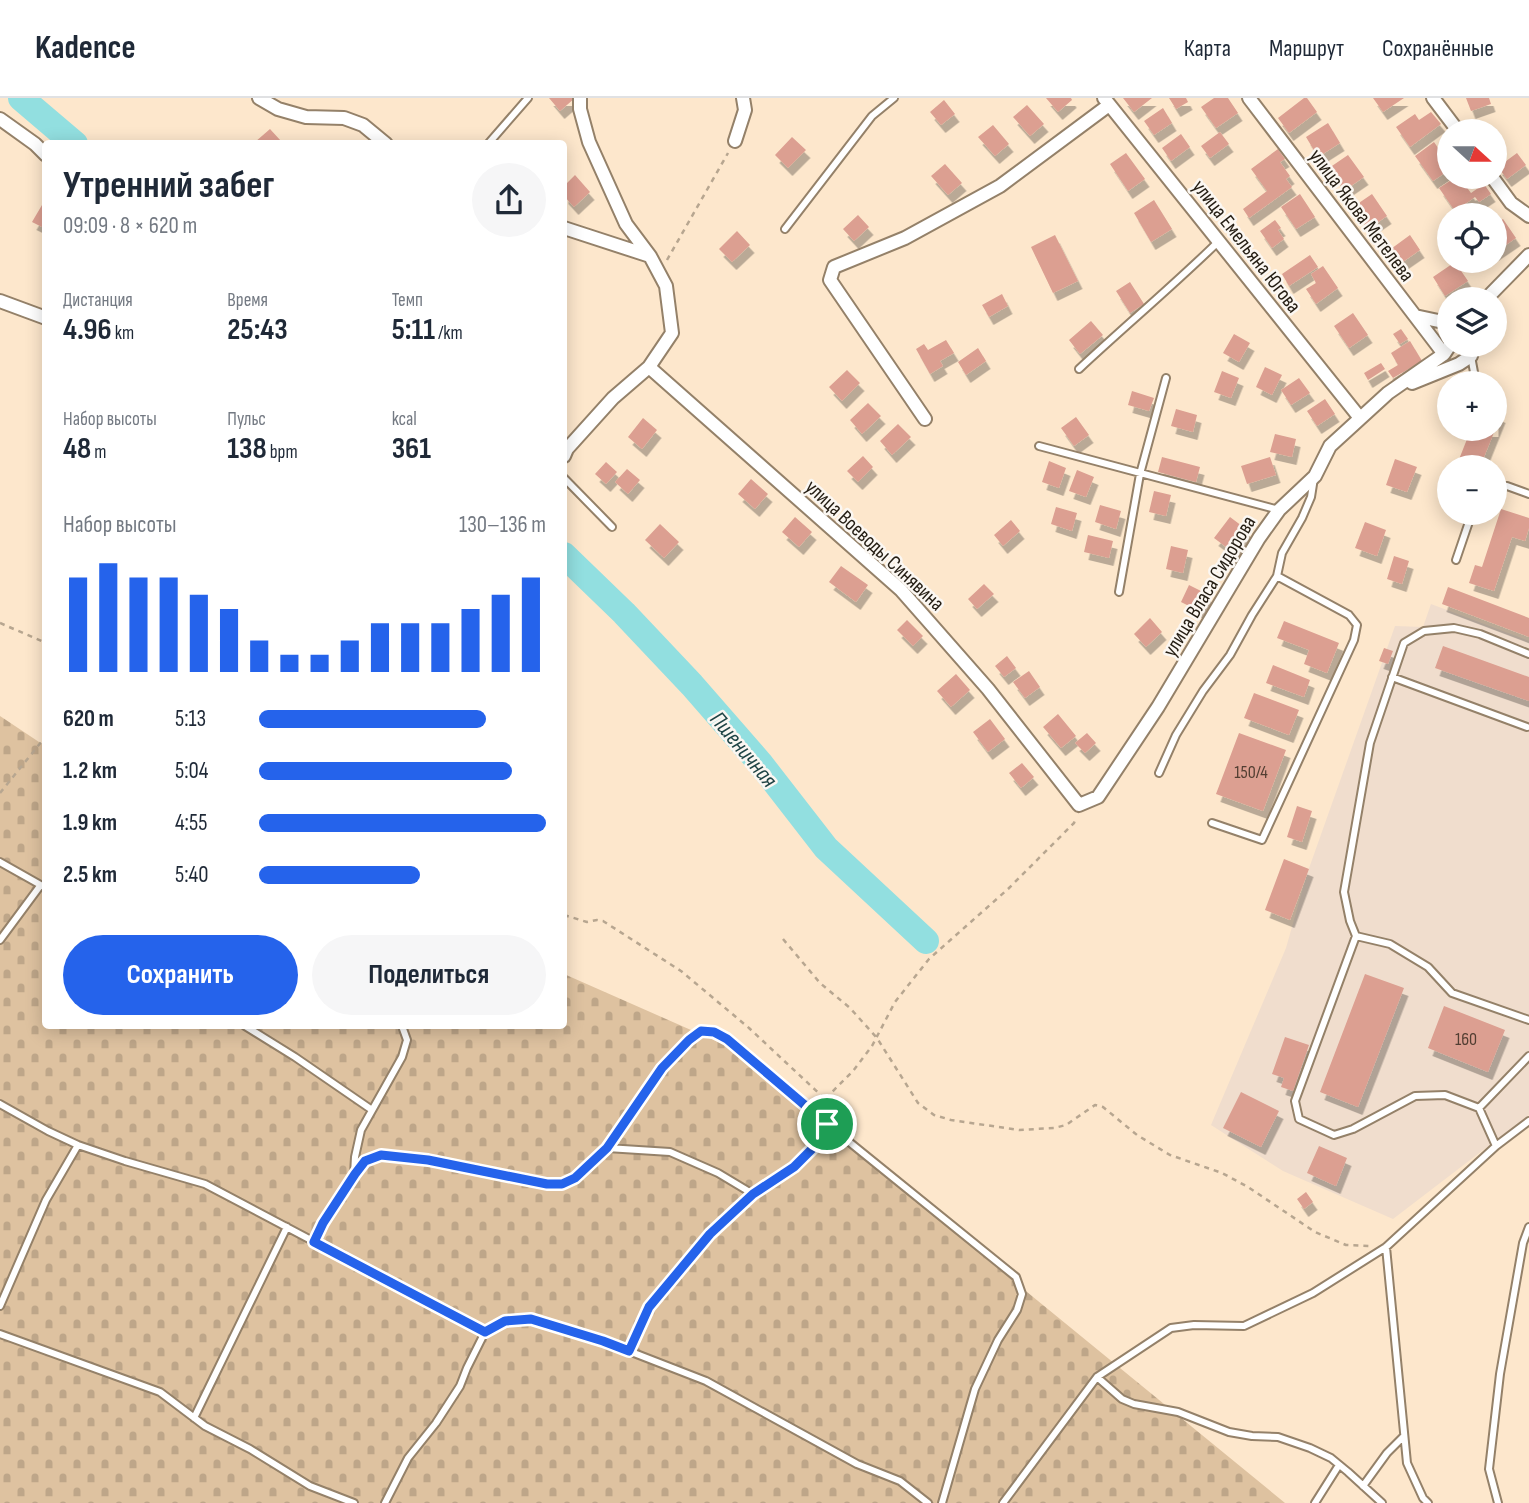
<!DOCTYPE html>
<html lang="ru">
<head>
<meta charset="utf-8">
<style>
	body { margin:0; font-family:"Sofia Sans Condensed",sans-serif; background:#f6f6f7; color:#1f2937; height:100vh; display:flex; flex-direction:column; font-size:26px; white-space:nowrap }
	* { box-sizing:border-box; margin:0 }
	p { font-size:23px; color:#747a83 }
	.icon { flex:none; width:38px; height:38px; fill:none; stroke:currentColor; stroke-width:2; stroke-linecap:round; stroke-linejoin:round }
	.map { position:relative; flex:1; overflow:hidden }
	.drawer { position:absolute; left:42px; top:42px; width:525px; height:889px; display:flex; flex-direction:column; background:#fff; border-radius:7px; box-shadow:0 4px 18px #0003 }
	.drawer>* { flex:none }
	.needle { width:46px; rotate:111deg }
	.fabs { position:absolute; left:1437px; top:21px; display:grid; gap:14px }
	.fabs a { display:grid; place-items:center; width:70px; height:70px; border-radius:50%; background:#fff; box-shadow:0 4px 18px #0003; font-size:35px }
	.pin { position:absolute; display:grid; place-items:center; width:60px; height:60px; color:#fff; margin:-30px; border:4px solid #fff; border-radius:50%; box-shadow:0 2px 7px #0007 }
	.round { display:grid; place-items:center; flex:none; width:74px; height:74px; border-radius:37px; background:#f6f6f7 }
	.head { display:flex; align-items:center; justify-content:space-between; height:119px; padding:0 21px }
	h1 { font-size:38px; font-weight:700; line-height:52px }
	.stats { display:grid; grid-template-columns:repeat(3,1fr); gap:10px; height:119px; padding:7px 21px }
	.stats div { display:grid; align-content:center }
	.stats b { font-size:30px; font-weight:700 }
	.stats small { font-size:19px; font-weight:400 }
	.stats p { font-size:19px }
	.chart { height:196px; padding:14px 21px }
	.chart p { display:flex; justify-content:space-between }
	.chart svg { width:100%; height:126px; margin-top:7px; stroke:#2563eb; stroke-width:6 }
	.cta { display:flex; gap:14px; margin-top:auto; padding:14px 21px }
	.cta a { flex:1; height:80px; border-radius:42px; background:#2563eb; color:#fff; font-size:28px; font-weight:700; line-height:80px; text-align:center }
	.cta a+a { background:#f6f6f7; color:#1f2937 }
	ul { padding:0 21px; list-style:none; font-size:23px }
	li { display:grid; grid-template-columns:112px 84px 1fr; align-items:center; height:52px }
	li i { height:18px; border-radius:9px; background:#2563eb }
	header { display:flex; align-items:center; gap:42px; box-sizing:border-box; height:98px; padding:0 35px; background:#fff; border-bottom:2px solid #e0e1e3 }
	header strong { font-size:33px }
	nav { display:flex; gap:38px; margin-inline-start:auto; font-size:24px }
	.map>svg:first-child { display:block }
	.industrial { fill:#f0ddcd }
	.cemetery { fill:url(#cemetery-stones) }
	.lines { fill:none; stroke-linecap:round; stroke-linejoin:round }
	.river { stroke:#92dfe0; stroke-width:26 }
	.building { fill:#dc9f91; filter:url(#shadow) }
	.lane-casing { stroke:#948169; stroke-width:10 }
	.street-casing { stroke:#948169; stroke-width:16 }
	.path { stroke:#b7a690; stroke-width:2.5; stroke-dasharray:5 5; stroke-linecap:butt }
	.lane { stroke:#fff; stroke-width:6 }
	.street { stroke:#fff; stroke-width:12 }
	.route-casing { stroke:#fff; stroke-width:14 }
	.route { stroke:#2563eb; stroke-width:9 }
	.labels { text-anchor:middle; stroke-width:5; stroke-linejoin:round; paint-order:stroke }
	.number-label { font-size:18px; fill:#523e32 }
	.street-label { font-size:21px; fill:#241d13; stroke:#fbf7f2 }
	.water-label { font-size:23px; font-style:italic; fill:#1f4445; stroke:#fbf7f2 }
</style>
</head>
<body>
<header>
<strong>Kadence</strong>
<nav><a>Карта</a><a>Маршрут</a><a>Сохранённые</a></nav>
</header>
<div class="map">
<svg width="1529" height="1405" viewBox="0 0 1529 1405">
	<defs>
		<pattern id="cemetery-stones" width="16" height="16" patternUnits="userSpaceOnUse" patternTransform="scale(1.75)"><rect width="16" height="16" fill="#dec2a0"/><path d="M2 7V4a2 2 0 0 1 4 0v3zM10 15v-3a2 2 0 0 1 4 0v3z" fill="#bea689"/></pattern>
		<filter id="shadow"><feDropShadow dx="4.5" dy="8" stdDeviation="0" flood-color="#0004"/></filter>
	</defs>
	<rect width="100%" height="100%" fill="#fde7cc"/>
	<!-- industrial -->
	<path class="industrial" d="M1431 506 1529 543V1017L1393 1121 1283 1073 1211 1027 1286 850 1307 776 1395 528 1423 529Z"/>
	<!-- cemetery -->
	<path class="cemetery" d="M0 618 45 648 46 928H564V876L725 947 1285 1405H0Z"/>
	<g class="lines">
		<!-- river -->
		<path class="river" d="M21 0 75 46
			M564 457 624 515 692 587 760 665 826 750 926 843"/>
	</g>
	<!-- building -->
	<path class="building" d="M549 0H575L560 13Z
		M1046 0H1071L1072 2 1058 14Z
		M1123 0H1152L1134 14Z
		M1169 0H1186L1188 4 1176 11Z
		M1214 0H1228L1238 15 1216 30 1201 9Z
		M1304 0H1307L1317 14 1289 35 1278 20Z
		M1373 0H1404L1383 14Z
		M1466 0H1489L1491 6 1471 13Z
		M944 2 955 16 941 27 930 14Z
		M1027 7 1044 26 1030 38 1013 19Z
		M1163 10 1172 25 1154 37 1144 23Z
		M1431 14 1441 26 1410 49 1396 29 1415 16 1419 22Z
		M1328 25 1340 45 1318 59 1306 39Z
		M993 27 1009 46 995 58 978 39Z
		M270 31 281 43 278 46H256L255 44Z
		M1220 34 1229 46 1210 60 1201 48Z
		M1181 36 1190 49 1171 63 1162 50Z
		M792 39 806 52 788 70 775 57Z
		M1434 44 1445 60 1449 57V72L1433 83 1415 58Z
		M1278 51 1285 61 1280 64 1290 78 1286 81 1292 89 1249 120 1243 111 1267 93 1251 71Z
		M1126 55 1145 81 1128 93 1110 66Z
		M1517 55 1526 67 1507 81 1498 69Z
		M1348 57 1364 79 1345 92 1329 70Z
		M945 66 962 85 948 97 931 78Z
		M575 77 590 94 574 109 564 98V88Z
		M1456 79H1459L1471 95 1484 86 1491 96 1479 104 1475 99 1455 113 1439 90Z
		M1205 87 1213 98 1206 103 1198 92Z
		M1300 96 1315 119 1296 131 1281 109Z
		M1372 96 1387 118 1368 131 1353 109Z
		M1154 102 1172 131 1151 144 1134 115Z
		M42 107 46 109V131L32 124Z
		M858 117 869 129 854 143 843 131Z
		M1503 121 1516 140 1494 155V127Z
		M1275 122 1281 130 1278 132 1284 141 1272 150 1260 133Z
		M737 133 750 147 732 164 719 151Z
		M1055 137 1078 183 1053 195 1031 149Z
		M1410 137 1420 152 1394 170 1384 156Z
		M1310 157 1318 169 1289 188 1282 176Z
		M1455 164 1468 183 1445 198 1433 179Z
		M1323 168 1338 190 1316 206 1306 191 1316 185 1311 176Z
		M1130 184 1144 206 1130 215 1116 193Z
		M1002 196 1008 208 989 219 982 207Z
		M1353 215 1368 237 1349 250 1334 228Z
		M1091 223 1103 237 1080 256 1069 242Z
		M1401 231 1408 241 1400 246 1393 236Z
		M1234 236 1250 245 1239 264 1223 255Z
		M946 242 954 255 940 263 943 268 930 276 916 251 924 246 928 252Z
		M1410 243 1422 263 1393 280 1388 273 1398 267 1391 255Z
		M978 250 986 263 966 277 958 264Z
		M1381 265 1385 271 1368 282 1364 275Z
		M1265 269 1282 277 1272 297 1256 289Z
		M847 272 860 285 842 303 829 289Z
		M1222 273 1239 280 1231 300 1214 294Z
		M1299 280 1310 295 1291 307 1281 292Z
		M1132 293 1154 300 1149 313 1128 307Z
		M1325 301 1335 316 1317 328 1307 313Z
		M868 305 881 318 862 336 850 322Z
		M1176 311 1197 317 1193 334 1171 328Z
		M1494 314 1501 317 1480 369H1456L1471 331H1494Z
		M1076 319 1089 337 1074 348 1061 330Z
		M643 320 657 332 642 351 628 339Z
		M898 326 911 339 892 357 880 343Z
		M1275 336 1296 341 1292 359 1270 354Z
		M863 358 873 369 858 384 847 373Z
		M1162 359 1200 369 1196 384 1158 374Z
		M1270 359 1276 377 1247 386 1241 368Z
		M1395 361 1417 369 1407 394 1386 387Z
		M1049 363 1066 370 1059 390 1042 384Z
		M606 364 617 374 606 386 595 376Z
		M627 371 640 382 628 396 615 384Z
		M1077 372 1094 379 1086 399 1069 393Z
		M751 381 768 396 755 411 738 396Z
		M1154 393 1171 397 1166 418 1149 414Z
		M1100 407 1121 413 1116 431 1095 424Z
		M1056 409 1077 415 1072 433 1051 426Z
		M1501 411 1529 420V430L1525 443 1512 439 1494 493 1469 485 1475 467 1482 469Z
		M795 419 812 434 799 449 782 434Z
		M1230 419 1250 434 1234 455 1214 440Z
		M1011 422 1020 433 1003 448 994 437Z
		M1365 424 1386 432 1377 458 1355 450Z
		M660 426 679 444 664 460 645 442Z
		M1088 437 1113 443 1109 460 1084 454Z
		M1171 448 1188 452 1183 475 1166 471Z
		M1394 458 1409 463 1402 486 1387 481Z
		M841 468 868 487 856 504 829 484Z
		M984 486 994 496 977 511 968 501Z
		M1189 487 1209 497 1201 514 1181 504Z
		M1448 489 1529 520V539L1442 506Z
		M1150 520 1162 534 1146 549 1134 536Z
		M907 522 923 538 913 548 897 532Z
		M1284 523 1339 545 1327 575 1304 566 1309 552 1277 540Z
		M1443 548 1529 579V603L1435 570Z
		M1384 550 1393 553 1388 566 1379 563Z
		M1007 558 1016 570 1004 579 995 568Z
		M1273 567 1310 582 1304 599 1266 585Z
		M1029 573 1040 589 1025 600 1013 584Z
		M956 576 970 592 951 609 937 593Z
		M1254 595 1299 612 1289 637 1244 620Z
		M1058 616 1076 638 1061 650 1043 629Z
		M990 621 1005 641 988 654 973 634Z
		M1087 635 1096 645 1085 655 1075 645Z
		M1239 635 1286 652 1263 713 1216 696Z
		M1022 665 1034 679 1021 690 1009 675Z
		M1297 708 1312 713 1302 744 1287 739Z
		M1284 761 1309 771 1290 822 1265 812Z
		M1365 876 1404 890 1358 1009 1320 994Z
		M1444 908 1505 932 1488 974 1428 950Z
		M1285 939 1309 947 1293 993 1281 989 1284 980 1272 976Z
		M1241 994 1279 1013 1261 1049 1223 1030Z
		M1319 1048 1347 1060 1336 1088 1307 1075Z
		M1306 1094 1313 1104 1304 1111 1297 1101Z"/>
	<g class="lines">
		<!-- lane casing -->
		<g class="lane-casing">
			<path id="lane" d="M488 46 528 0
				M785 131 872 18 894 0
				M1471 258 1476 285
				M1079 271C1125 228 1174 187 1219 143
				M1039 348 1279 412
				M564 380 612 429
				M1494 389 1507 388 1529 396
				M1456 462 1472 415
				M1119 494 1140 376 1166 280
				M1392 579 1527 629
				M1159 675 1176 637 1203 593 1230 557 1252 517 1277 478
				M1212 725 1262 742 1354 542 1357 527 1349 517 1277 478 1282 455 1302 420 1311 399 1314 380
				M0 764 46 790
				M1356 838 1350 823 1344 794 1370 645 1404 545 1424 533 1454 530 1480 536 1529 556
				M0 842 40 788
				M245 928 295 959 372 1012
				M0 1006 48 1033 78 1047 125 1063 205 1086 485 1234 505 1223 531 1221 603 1243 706 1283 857 1366 900 1383 928 1405
				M1479 1010 1529 958
				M1496 1048 1479 1010 1445 997 1415 998 1353 1031 1334 1037 1299 1021 1295 1003 1356 838 1390 846 1428 869 1452 895 1529 922
				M607 1050C635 1010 661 963 701 933L714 934 727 941 827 1026 1016 1179 1022 1196 1017 1212 998 1242 975 1291 942 1405
				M354 1076 365 1063 381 1057 428 1062 547 1086C578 1086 586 1070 607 1050L670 1054 718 1075 753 1096
				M314 1144 323 1125 354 1076 355 1059 361 1032 402 959 407 942 402 928
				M1386 1149 1407 1365 1423 1400 1428 1405
				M0 1208 46 1102 78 1047
				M0 1236 160 1294 205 1328 250 1351 310 1388 354 1405
				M629 1253 649 1209 711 1136 753 1096 794 1069 819 1044 827 1026
				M1097 1279 1122 1301 1134 1306 1178 1314 1229 1334 1252 1338 1278 1339 1310 1350 1331 1360 1348 1374 1382 1405
				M194 1320 287 1129
				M1363 1388 1387 1355 1404 1338
				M385 1405 408 1360 436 1325 460 1288 467 1270 485 1234
				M1003 1405 1097 1279 1171 1230 1194 1227 1244 1228 1313 1195 1386 1149 1496 1048 1529 1023
				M1315 1405 1339 1367
				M1498 1405 1489 1371 1500 1276 1523 1145 1529 1129"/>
		</g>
		<!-- street casing -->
		<g class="street-casing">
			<path id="street" d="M259 0 278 11 306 19 344 20 363 27 386 46
				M1104 0 1360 320
				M1249 0 1444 256
				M1433 0 1458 33
				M0 21 35 46 46 57
				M735 43 745 12 743 0
				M1492 79 1511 105 1529 118
				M564 130 650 158
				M1486 201 1529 157
				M0 203 46 220
				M1415 218 1443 224H1449
				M649 269 901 492 988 591 1079 707 1098 699 1158 609 1259 440 1279 412 1315 378 1330 348 1388 295 1444 256 1450 247
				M1412 285 1459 266 1471 258 1473 247
				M925 321 830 182 834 169 905 140 1000 88 1109 7
				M564 358 567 351 613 300 649 269 672 235 666 188 650 158 626 126 589 44 580 11V0"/>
		</g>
		<!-- path -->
		<path class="path" d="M667 162 728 55
			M0 525 46 545
			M0 695 46 638
			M564 817 587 824 597 822 603 823 681 873 749 930 825 1001
			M783 841 820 885 850 910 877 940 918 1005 934 1017 951 1022 1019 1032 1054 1030 1066 1027 1095 1007 1103 1009 1137 1037 1170 1057 1222 1075 1248 1089 1315 1134 1346 1147 1369 1148
			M826 1010 825 1001 853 973 872 948 895 904 929 861 1008 791 1074 725 1076 720"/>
		<!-- lane -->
		<use href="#lane" class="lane"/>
		<!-- street -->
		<use href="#street" class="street"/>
	</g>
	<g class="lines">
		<!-- route casing -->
		<g class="route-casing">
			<path id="route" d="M701 933 714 934 727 941 827 1026 819 1044 794 1069 753 1096 710 1136 649 1209 629 1253 603 1243 531 1221 505 1223 485 1234 314 1144 323 1125 355 1076 365 1063 381 1057 428 1062 547 1086H562L575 1080 607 1050 662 970 689 942Z"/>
		</g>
		<!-- route -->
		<use href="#route" class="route"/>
	</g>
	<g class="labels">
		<!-- number labels -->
		<g class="number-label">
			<text x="1251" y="680">150/4</text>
			<text x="1466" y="947">160</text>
		</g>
		<!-- street labels -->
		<g class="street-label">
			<text transform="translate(1362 117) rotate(53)" y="7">улица Якова Метелева</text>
			<text transform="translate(1247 148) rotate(52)" y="7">улица Емельяна Югова</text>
			<text transform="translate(875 447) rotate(43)" y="7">улица Воеводы Синявина</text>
			<text transform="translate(1209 488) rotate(-59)" y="7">улица Власа Сидорова</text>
		</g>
		<!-- water labels -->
		<g class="water-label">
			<text transform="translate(744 651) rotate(50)" y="8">Пшеничная</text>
		</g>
	</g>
</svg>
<div class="fabs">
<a><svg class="needle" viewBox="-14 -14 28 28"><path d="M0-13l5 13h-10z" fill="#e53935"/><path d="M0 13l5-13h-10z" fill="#747a83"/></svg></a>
<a><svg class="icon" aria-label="locate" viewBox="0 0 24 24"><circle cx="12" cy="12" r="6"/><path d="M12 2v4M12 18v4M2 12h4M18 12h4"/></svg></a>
<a><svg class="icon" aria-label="layers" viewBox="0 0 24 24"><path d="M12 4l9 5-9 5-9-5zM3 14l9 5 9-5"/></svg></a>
<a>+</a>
<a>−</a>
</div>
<div class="pin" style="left:827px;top:1026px;background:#1e9e55"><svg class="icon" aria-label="arrive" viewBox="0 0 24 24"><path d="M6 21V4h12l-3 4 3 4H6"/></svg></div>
<section class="drawer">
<div class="head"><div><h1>Утренний забег</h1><p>09:09 · 8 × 620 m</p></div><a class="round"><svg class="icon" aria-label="share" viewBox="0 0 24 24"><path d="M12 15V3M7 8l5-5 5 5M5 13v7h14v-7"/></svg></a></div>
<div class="stats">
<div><p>Дистанция</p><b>4.96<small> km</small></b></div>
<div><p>Время</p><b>25:43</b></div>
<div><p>Темп</p><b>5:11<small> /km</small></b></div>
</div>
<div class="stats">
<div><p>Набор высоты</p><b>48<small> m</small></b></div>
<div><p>Пульс</p><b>138<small> bpm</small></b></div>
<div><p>kcal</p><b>361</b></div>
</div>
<div class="chart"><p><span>Набор высоты</span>130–136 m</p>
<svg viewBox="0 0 160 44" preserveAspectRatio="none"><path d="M5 44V11M15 44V6M25 44V11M35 44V11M45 44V17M55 44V22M65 44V33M75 44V38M85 44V38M95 44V33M105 44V27M115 44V27M125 44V27M135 44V22M145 44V17M155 44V11"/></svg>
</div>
<ul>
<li><b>620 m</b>5:13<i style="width:79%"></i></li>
<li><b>1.2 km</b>5:04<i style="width:88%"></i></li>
<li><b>1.9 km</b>4:55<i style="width:100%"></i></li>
<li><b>2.5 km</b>5:40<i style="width:56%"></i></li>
</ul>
<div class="cta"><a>Сохранить</a><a>Поделиться</a></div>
</section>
</div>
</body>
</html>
